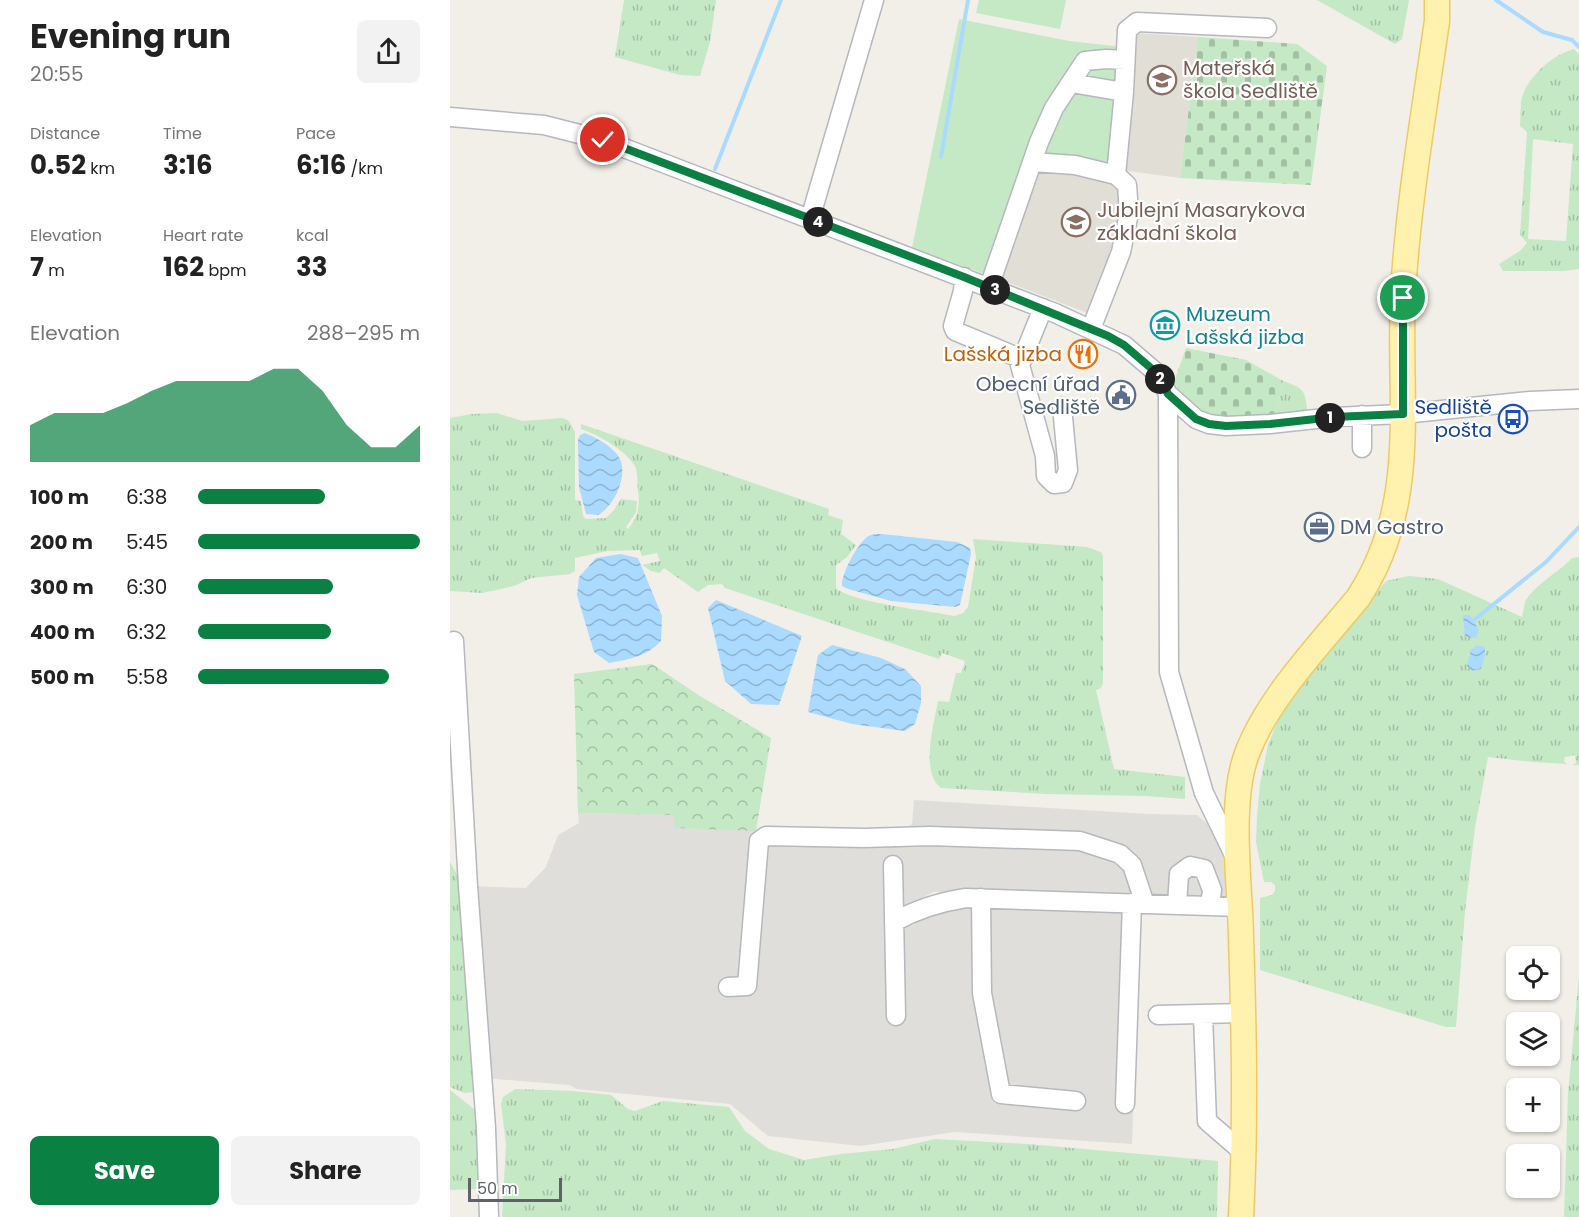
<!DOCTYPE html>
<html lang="en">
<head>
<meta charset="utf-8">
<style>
	body { margin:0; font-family:Poppins,sans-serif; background:#f2f2f2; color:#222; height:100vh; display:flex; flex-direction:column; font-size:22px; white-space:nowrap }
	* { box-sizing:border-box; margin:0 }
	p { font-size:20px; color:#767676 }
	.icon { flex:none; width:33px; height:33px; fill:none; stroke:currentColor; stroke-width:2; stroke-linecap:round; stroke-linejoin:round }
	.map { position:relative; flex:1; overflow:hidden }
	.details { display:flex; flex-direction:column; background:#fff; width:450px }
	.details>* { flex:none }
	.controls { position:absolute; left:1056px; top:946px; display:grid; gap:12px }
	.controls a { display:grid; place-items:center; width:54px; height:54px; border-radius:9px; background:#fff; box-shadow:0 2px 4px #0004; font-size:30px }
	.scale { position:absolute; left:18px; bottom:15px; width:94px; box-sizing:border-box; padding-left:6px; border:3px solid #5f6368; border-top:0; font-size:16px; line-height:21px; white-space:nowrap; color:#5f6368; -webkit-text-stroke:4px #fff; paint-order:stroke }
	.pin { position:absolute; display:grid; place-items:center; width:51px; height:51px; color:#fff; margin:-26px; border:3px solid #fff; border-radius:50%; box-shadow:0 2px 6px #0007 }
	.km { position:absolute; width:30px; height:30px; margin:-15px; border-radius:50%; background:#222; color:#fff; font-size:16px; line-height:30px; text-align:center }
	.round { display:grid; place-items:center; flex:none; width:63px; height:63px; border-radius:9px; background:#f2f2f2 }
	.head { display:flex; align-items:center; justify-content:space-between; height:102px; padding:0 30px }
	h1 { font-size:33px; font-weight:700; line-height:45px }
	.metrics { display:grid; grid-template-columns:repeat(3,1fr); gap:9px; height:102px; padding:6px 30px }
	.metrics div { display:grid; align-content:center }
	.metrics b { font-size:26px; font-weight:700 }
	.metrics small { font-size:16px; font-weight:400 }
	.metrics p { font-size:16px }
	.chart { height:168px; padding:12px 30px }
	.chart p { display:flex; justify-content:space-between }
	.chart svg { width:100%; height:108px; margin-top:6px; fill:#0b8043; opacity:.7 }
	.action { display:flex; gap:12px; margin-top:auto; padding:12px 30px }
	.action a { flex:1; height:69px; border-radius:9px; background:#0b8043; color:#fff; font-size:24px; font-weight:700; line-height:69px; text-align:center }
	.action a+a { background:#f2f2f2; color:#222 }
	ul { padding:0 30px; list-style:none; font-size:20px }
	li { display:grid; grid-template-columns:96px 72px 1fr; align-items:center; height:45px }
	li i { height:15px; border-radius:8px; background:#0b8043 }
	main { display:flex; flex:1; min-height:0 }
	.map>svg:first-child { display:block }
	.industrial { fill:#e0deda; fill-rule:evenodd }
	.education { fill:#e1ded6 }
	.grass { fill:url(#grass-tufts); fill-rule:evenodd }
	.forest { fill:url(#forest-crowns) }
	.cemetery { fill:url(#cemetery-stones) }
	.green { fill:#c5e8c5 }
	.water { fill:url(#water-waves) }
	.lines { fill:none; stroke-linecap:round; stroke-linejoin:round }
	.stream { stroke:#aadaff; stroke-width:4 }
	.minor-casing { stroke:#b5b8bc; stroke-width:21 }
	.major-casing { stroke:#f2c960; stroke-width:27 }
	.minor { stroke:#fff; stroke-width:18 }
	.major { stroke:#fff2af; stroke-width:24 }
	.route-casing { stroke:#fff; stroke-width:12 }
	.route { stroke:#0b8043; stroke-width:8 }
	.labels { text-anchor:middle; stroke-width:4.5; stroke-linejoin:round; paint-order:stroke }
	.education-label { font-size:20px; fill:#785e54; stroke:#fff; text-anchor:start }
	.culture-label { font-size:20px; fill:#0d838f; stroke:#fff; text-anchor:start }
	.food-label { font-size:20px; fill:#c56008; stroke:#fff; text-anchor:end }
	.service-label { font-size:20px; fill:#4e5e75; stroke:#fff; text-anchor:end }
	.transit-label { font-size:20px; fill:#164399; stroke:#fff; text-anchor:end }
</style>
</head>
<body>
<main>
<section class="details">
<div class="head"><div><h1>Evening run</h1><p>20:55</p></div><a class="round"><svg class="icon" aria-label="share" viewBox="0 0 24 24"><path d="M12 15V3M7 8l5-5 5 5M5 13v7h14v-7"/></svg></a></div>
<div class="metrics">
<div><p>Distance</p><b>0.52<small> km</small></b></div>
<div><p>Time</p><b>3:16</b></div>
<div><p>Pace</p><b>6:16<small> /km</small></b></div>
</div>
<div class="metrics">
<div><p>Elevation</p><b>7<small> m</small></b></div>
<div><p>Heart rate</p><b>162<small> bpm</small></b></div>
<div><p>kcal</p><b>33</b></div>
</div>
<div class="chart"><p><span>Elevation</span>288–295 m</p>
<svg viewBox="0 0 160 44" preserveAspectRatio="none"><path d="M0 44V29L10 24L20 24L30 24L40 20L50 15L60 11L70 11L80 11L90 11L100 6L110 6L120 15L130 29L140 38L150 38L160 29V44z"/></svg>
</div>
<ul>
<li><b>100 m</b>6:38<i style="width:57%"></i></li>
<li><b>200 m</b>5:45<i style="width:100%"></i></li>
<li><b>300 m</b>6:30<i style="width:61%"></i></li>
<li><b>400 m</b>6:32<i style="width:60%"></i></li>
<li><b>500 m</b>5:58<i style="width:86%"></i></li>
</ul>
<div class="action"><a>Save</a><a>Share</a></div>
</section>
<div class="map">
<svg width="1129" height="1217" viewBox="0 0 1129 1217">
	<defs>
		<pattern id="grass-tufts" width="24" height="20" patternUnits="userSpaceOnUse" patternTransform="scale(1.5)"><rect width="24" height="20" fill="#c5e8c5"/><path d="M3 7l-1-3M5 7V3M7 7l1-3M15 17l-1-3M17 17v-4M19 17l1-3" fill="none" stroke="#a3c0a4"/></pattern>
		<pattern id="forest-crowns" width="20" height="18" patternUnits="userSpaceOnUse" patternTransform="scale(1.5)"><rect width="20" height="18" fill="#c5e8c5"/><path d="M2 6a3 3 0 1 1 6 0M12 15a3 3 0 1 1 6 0" fill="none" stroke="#a3c0a4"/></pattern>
		<pattern id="cemetery-stones" width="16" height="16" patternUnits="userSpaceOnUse" patternTransform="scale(1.5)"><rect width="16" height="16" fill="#c5e8c5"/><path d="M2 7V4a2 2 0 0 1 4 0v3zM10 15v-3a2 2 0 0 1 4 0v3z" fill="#a3c0a4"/></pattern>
		<pattern id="water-waves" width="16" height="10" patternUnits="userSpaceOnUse" patternTransform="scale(1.5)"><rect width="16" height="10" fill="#aadaff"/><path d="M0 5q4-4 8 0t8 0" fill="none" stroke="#8eb4d2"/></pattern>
	</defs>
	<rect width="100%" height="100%" fill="#f1efe8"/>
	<!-- industrial -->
	<path class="industrial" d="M464 800 699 814 747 815 765 830 775 853 776 913 690 908 682 1144 505 1132 410 1146 318 1136 280 1104 126 1089 120 1085 32 1078 18 886 76 888 96 867 108 835 129 823 128 813 224 815 226 828 447 834 462 824ZM483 892 611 893 488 911 461 926 463 903Z"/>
	<!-- education -->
	<path class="education" d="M683 33 748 37 730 178 671 170Z
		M589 170 661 177 685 193 653 319 549 279Z"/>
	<!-- grass -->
	<path class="grass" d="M174 0H266L260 42 250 76 230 75 165 57Z
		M867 0H959L952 39 945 44Z
		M1124 49 1129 54V269L1114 271H1053L1049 264 1070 251 1077 243 1070 235 1077 132 1070 126C1071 117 1070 106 1072 97 1079 76 1102 55 1124 49ZM1083 139 1123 144 1116 241 1078 239Z
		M833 381C857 390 854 390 858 414L825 418Z
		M47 413 72 421 113 418 119 421 125 432V500L131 501 133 516 136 519 156 518 164 510 171 499 187 501 186 512 176 527 178 529C189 516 190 505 188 489 187 483 188 472 185 466 175 450 149 435 131 429V424L379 509 378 515 393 520 391 534 406 545 397 557 386 565V588C399 602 481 611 504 616L513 613 518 607 526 557 523 539 637 547 651 552 653 556V683L651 688 646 690 664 769 735 777V799L696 796 597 794 491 788C470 772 484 724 488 701L499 702 506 673H511L515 661 492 653 489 659 275 588 272 584 258 585 248 592 214 568 210 573 201 571 192 565 210 561 207 553 192 556 190 550 157 551 125 558V571L120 574 81 578 64 586 32 593 0 591V418L22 414Z
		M1129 557V765H1122L1126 763 1125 755 1115 757 1114 761 1117 764 1084 762 1038 757 1025 828 1015 911 1006 1027H996L810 970V898L822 895 825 891V885L821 882H814L806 842 807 817 810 784 818 745 830 715 876 655 936 581 959 576 988 579 1072 617C1073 612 1074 607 1075 602 1083 586 1109 572 1122 558Z
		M0 862 9 878 25 1092 14 1093 0 1087Z
		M1129 976V1217H1114L1118 1093Z
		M65 1089 123 1091 161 1095 178 1109 185 1111 213 1101 279 1107 295 1131 319 1149 354 1160 391 1154 443 1149 485 1139 578 1144 768 1161 767 1217H52L56 1144 51 1104 53 1097Z
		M0 1090 24 1109 28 1116 31 1186 28 1189 0 1190Z"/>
	<!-- forest -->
	<path class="forest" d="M202 664 250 696 321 738 306 831 225 828 224 815 128 813 124 674Z"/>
	<!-- cemetery -->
	<path class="cemetery" d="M748 37 847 44 877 66 861 185 730 178Z
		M736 348 796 360 833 381 825 418C779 420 751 428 724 382Z"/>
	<!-- green -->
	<path class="green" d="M529 0H616L610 29 526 13Z
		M509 19 619 41 683 48 671 170H589L549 279 462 248Z"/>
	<!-- water -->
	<path class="water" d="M135 433C147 438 158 444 167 454 181 471 165 506 148 515L136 514 129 487 128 440 130 435Z
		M432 534 507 542 520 548 521 554 510 605 505 607 441 601 398 589 392 586C391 574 407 545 417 537 421 534 426 534 432 534Z
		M170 554 188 558 212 616 211 641C195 657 181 659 159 663L144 652 127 595 129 577 146 558Z
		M266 600 352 636 329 705 301 704 275 681 258 608Z
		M1013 615H1020L1029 630 1026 638 1015 637Z
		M382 645 431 658 455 669 471 686V703L465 724 455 731 402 724 358 712 368 655Z
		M1026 646H1032L1035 648V655L1031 669 1022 671 1017 666 1021 650Z"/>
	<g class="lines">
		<!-- stream -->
		<path class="stream" d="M1046 0 1093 32 1122 40 1129 47
			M491 157 518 0
			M265 169 331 0
			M1024 620 1096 562 1129 527"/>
		<!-- minor casing -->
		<g class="minor-casing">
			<path id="minor" d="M621 83 674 92
				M0 117 94 125 153 140 605 313 674 345 709 375 718 394 746 419 759 424 776 426 820 424 884 417 953 414 1080 401 1129 399
				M582 162 625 165 666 175 677 185 679 213 671 252 641 329
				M666 175 674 92 677 30 687 22 817 28
				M360 219 424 0
				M514 277 513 291 503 326 505 331 572 359
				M539 287 589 142 604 108 635 61 656 59 675 60
				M593 308 570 365 595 456 596 476 604 484 613 483 618 470 612 407
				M718 394 719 672 754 793 785 857
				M912 415V448
				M4 641 18 886 36 1128 39 1217
				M443 865 446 1016
				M531 898 532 993 551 1094 626 1101
				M727 905 729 874 740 866 754 869 762 890 760 906
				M444 922C467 909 490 902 516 898L790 907
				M278 987 297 986 309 841 316 836 414 838 480 836 630 841 670 854 682 865 695 904
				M708 1015 793 1013
				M753 1015 757 1121 794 1153
				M675 1104 682 903"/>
		</g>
		<!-- major casing -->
		<g class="major-casing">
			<path id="major" d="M791 1217C796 1123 794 1030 791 936 790 884 778 799 798 751 819 697 871 643 908 598 974 498 945 389 954 278 960 192 975 106 987 21V0"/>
		</g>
		<!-- minor -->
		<use href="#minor" class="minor"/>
		<!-- major -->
		<use href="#major" class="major"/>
	</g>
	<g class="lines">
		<!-- route casing -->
		<g class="route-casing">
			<path id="route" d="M153 140 514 277 658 336 674 345 709 375 718 394 746 419 759 424 776 426 820 424 884 417 953 414V298"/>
		</g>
		<!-- route -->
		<use href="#route" class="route"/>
	</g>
	<!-- icons -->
	<defs>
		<g id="school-ring" transform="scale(1.5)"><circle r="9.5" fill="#fff" stroke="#8d6e63" stroke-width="1.5"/><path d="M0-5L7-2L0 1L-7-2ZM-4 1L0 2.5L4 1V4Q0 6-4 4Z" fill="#8d6e63"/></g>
		<g id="museum-ring" transform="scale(1.5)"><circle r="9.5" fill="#fff" stroke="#0f9aa8" stroke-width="1.5"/><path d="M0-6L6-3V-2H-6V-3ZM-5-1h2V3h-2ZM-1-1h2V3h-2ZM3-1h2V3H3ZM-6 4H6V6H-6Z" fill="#0f9aa8"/></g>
		<g id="restaurant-ring" transform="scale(1.5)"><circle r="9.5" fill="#fff" stroke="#e8710a" stroke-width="1.5"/><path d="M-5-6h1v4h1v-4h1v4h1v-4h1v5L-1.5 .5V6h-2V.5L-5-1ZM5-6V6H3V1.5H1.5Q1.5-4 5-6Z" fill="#e8710a"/></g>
		<g id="civic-ring" transform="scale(1.5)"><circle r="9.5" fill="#fff" stroke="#5c6f8a" stroke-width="1.5"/><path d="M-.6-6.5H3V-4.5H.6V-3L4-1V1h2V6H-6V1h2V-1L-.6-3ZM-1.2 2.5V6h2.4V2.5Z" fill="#5c6f8a"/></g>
		<g id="bus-ring" transform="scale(1.5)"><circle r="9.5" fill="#fff" stroke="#1a4fb4" stroke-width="1.5"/><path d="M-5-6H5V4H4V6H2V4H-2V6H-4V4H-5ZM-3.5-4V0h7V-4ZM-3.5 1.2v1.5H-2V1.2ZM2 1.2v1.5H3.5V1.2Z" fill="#1a4fb4"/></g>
		<g id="office-ring" transform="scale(1.5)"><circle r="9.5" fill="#fff" stroke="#5c6f8a" stroke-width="1.5"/><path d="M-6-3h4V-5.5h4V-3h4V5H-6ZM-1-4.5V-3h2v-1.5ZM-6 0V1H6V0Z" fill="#5c6f8a"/></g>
	</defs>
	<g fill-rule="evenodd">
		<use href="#school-ring" x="712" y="80"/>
		<use href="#school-ring" x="626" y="222"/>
		<use href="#museum-ring" x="715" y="325"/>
		<use href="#restaurant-ring" x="633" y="354"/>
		<use href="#civic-ring" x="671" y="395"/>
		<use href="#bus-ring" x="1063" y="419"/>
		<use href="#office-ring" x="869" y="527"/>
	</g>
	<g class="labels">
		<!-- education labels -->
		<g class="education-label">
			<text x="733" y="75">Mateřská<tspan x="733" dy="23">škola Sedliště</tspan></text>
			<text x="647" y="217">Jubilejní Masarykova<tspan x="647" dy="23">základní škola</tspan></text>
		</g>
		<!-- culture labels -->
		<g class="culture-label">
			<text x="736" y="321">Muzeum<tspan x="736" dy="23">Lašská jizba</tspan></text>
		</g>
		<!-- food labels -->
		<g class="food-label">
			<text x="612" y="361">Lašská jizba</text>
		</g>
		<!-- service labels -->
		<g class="service-label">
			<text x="650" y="391">Obecní úřad<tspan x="650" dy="23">Sedliště</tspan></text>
			<text x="890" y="534" text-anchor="start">DM Gastro</text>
		</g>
		<!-- transit labels -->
		<g class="transit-label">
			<text x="1042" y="414">Sedliště<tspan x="1042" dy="23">pošta</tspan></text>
		</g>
	</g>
</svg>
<div class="controls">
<a><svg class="icon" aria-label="locate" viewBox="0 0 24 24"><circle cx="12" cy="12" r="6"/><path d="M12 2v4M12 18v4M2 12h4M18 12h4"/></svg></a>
<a><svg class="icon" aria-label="layers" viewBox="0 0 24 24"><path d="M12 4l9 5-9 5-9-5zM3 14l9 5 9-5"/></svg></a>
<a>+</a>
<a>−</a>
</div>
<div class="scale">50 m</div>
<div class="pin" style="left:953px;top:298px;background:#1e9e55"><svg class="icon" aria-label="arrive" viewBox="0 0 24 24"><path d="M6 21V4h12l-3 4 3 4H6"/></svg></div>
<div class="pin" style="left:153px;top:140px;background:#d93025"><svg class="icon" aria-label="check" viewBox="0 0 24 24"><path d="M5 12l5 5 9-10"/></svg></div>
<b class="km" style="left:880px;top:418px">1</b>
<b class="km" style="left:710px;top:379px">2</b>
<b class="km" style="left:545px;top:290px">3</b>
<b class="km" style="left:368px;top:222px">4</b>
</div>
</main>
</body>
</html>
